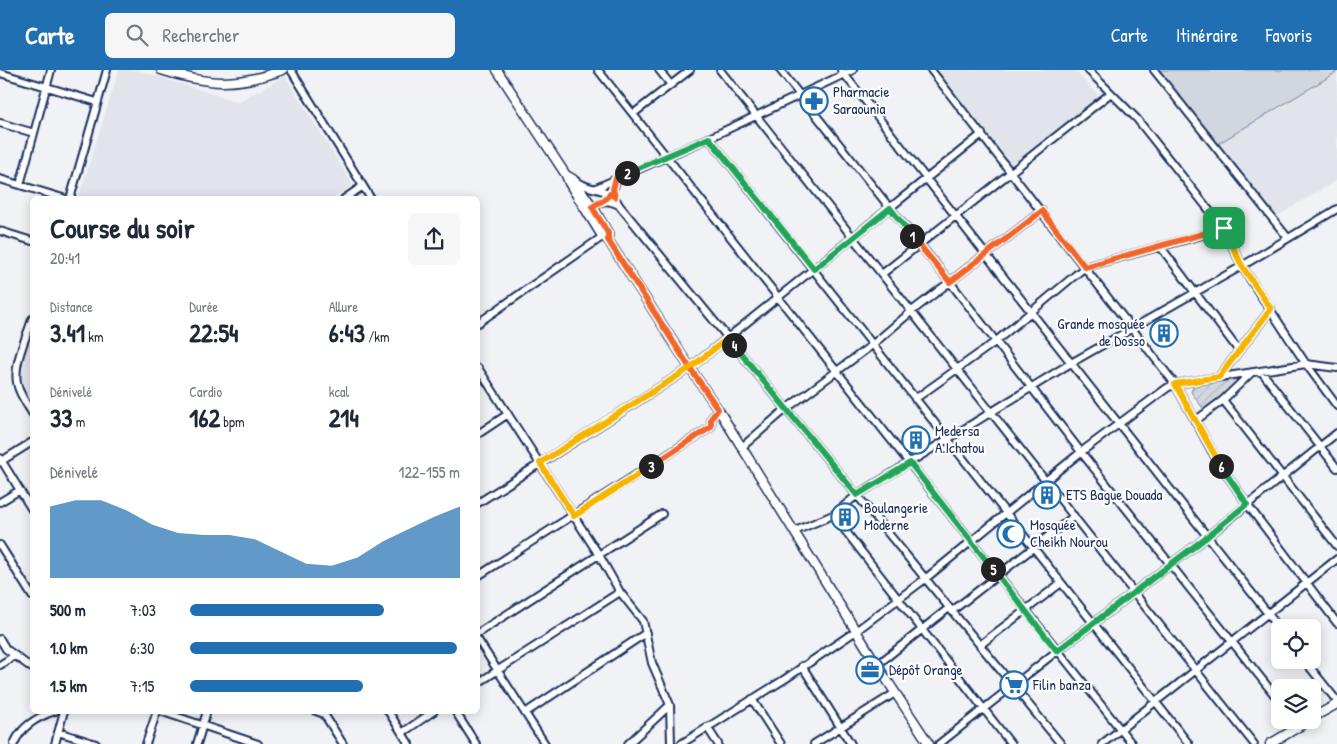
<!DOCTYPE html>
<html lang="fr">
<head>
<meta charset="utf-8">
<style>
	body { margin:0; font-family:"Patrick Hand",sans-serif; background:#f6f6f7; color:#1f2937; height:100vh; display:flex; flex-direction:column; font-size:19px; white-space:nowrap }
	* { box-sizing:border-box; margin:0 }
	p { font-size:16px; color:#747a83 }
	.icon { flex:none; width:28px; height:28px; fill:none; stroke:currentColor; stroke-width:2; stroke-linecap:round; stroke-linejoin:round }
	.map { position:relative; flex:1; overflow:hidden }
	.drawer { position:absolute; left:30px; top:126px; width:450px; height:518px; display:flex; flex-direction:column; background:#fff; border-radius:8px; box-shadow:0 2px 12px #0003 }
	.drawer>* { flex:none }
	.tools { position:absolute; left:1271px; top:549px; display:grid; gap:10px }
	.tools a { display:grid; place-items:center; width:50px; height:50px; border-radius:8px; background:#fff; box-shadow:0 2px 12px #0003; font-size:25px }
	.pin { position:absolute; display:grid; place-items:center; width:42px; height:42px; color:#fff; margin:-21px; border-radius:10px; box-shadow:0 2px 8px #0006 }
	.km { position:absolute; width:25px; height:25px; margin:-12px; border-radius:50%; background:#222; color:#fff; font-size:14px; line-height:25px; text-align:center }
	.round { display:grid; place-items:center; flex:none; width:52px; height:52px; border-radius:8px; background:#f6f6f7 }
	.summary { display:flex; align-items:center; justify-content:space-between; height:85px; padding:0 20px }
	h1 { font-size:28px; font-weight:700; line-height:38px }
	.metrics { display:grid; grid-template-columns:repeat(3,1fr); gap:8px; height:85px; padding:5px 20px }
	.metrics div { display:grid; align-content:center }
	.metrics b { font-size:25px; font-weight:700 }
	.metrics small { font-size:14px; font-weight:400 }
	.metrics p { font-size:14px }
	.chart { height:140px; padding:10px 20px }
	.chart p { display:flex; justify-content:space-between }
	.chart svg { width:100%; height:90px; margin-top:5px; fill:#1f6fb2; opacity:.7 }
	ul { padding:0 20px; list-style:none; font-size:16px }
	li { display:grid; grid-template-columns:80px 60px 1fr; align-items:center; height:38px }
	li i { height:12px; border-radius:6px; background:#1f6fb2 }
	header { display:flex; align-items:center; gap:30px; box-sizing:border-box; height:70px; padding:0 25px; background:#1f6fb2; color:#fff }
	header strong { font-size:24px }
	nav { display:flex; gap:28px; margin-inline-start:auto; font-size:18px }
	.search { width:350px; height:45px; background:#f6f6f7; display:flex; align-items:center; gap:12px; box-sizing:border-box; padding:0 18px; border-radius:8px; color:#747a83; font-size:19px }
	.map>svg:first-child { display:block }
	.built { fill:#e1e4ea }
	.park { fill:#d2d6df; stroke:#76829e }
	.garden { fill:url(#garden-furrows); stroke:#76829e }
	.lines { fill:none; stroke-linecap:round; stroke-linejoin:round }
	.minor-casing { stroke:#1b2f5e; stroke-width:10 }
	.major-casing { stroke:#1b2f5e; stroke-width:11 }
	.minor { stroke:#fff; stroke-width:6 }
	.major { stroke:#fff; stroke-width:8 }
	.split-1-casing { stroke:#fff; stroke-width:10 }
	.split-2-casing { stroke:#fff; stroke-width:10 }
	.split-3-casing { stroke:#fff; stroke-width:10 }
	.split-4-casing { stroke:#fff; stroke-width:10 }
	.split-5-casing { stroke:#fff; stroke-width:10 }
	.split-6-casing { stroke:#fff; stroke-width:10 }
	.split-7-casing { stroke:#fff; stroke-width:10 }
	.split-1 { stroke:#f0652b; stroke-width:6 }
	.split-2 { stroke:#22a559; stroke-width:6 }
	.split-3 { stroke:#f0652b; stroke-width:6 }
	.split-4 { stroke:#f5b400; stroke-width:6 }
	.split-5 { stroke:#22a559; stroke-width:6 }
	.split-6 { stroke:#22a559; stroke-width:6 }
	.split-7 { stroke:#f5b400; stroke-width:6 }
	.labels { text-anchor:middle; stroke-width:4.5; stroke-linejoin:round; paint-order:stroke }
	.poi-label { font-size:15px; fill:#1b2f5e; stroke:#fff; text-anchor:start }
</style>
</head>
<body>
<header>
<strong>Carte</strong>
<div class="search"><svg class="icon" aria-label="search" viewBox="0 0 24 24"><circle cx="10" cy="10" r="6"/><path d="M15 15l6 6"/></svg>Rechercher</div>
<nav><a>Carte</a><a>Itinéraire</a><a>Favoris</a></nav>
</header>
<div class="map">
<svg width="1337" height="674" viewBox="0 0 1337 674">
	<defs>
		<pattern id="garden-furrows" width="10" height="10" patternUnits="userSpaceOnUse" patternTransform="scale(1.25)"><rect width="10" height="10" fill="#d2d6df"/><path d="M-1 1l2-2M0 10L10 0M9 11l2-2" fill="none" stroke="#b4b8c2"/></pattern>
	</defs>
	<rect width="100%" height="100%" fill="#f1f2f5"/>
	<filter id="ink" filterUnits="userSpaceOnUse"><feTurbulence type="fractalNoise" baseFrequency=".02" numOctaves="2"/><feDisplacementMap in="SourceGraphic" scale="10" xChannelSelector="R" yChannelSelector="G"/><feConvolveMatrix kernelMatrix="1 2 1 2 8 2 1 2 1" color-interpolation-filters="sRGB"/></filter>
	<g filter="url(#ink)">
		<!-- built -->
		<path class="built" d="M119 0H137L238 32 285 6 353 115 331 129H78Z
			M936 0H1074L1095 21 1100 29 1013 98Z
			M1337 2V110L1274 148 1216 75Z
			M32 261V333L20 309V296Z"/>
		<!-- park -->
		<path class="park" d="M1159 0H1337V2L1216 75Z"/>
		<!-- garden -->
		<path class="garden" d="M1239 307 1241 310 1205 341 1191 322 1194 315Z"/>
		<g class="lines">
			<!-- minor casing -->
			<g class="minor-casing">
				<path id="minor" d="M291 0 371 129
					M598 0 1132 674
					M659 0 671 15
					M720 0 1254 674
					M780 0 890 138 950 212 1081 382 1280 632
					M841 0 1280 559
					M931 0 1175 314 1218 392 1247 434 1337 553
					M1088 0 1137 49 1224 159 1242 196 1254 215 1306 294 1337 336
					M1154 0 1288 168
					M0 3 97 32
					M633 44 690 0
					M0 53 34 63
					M709 68 1189 674
					M0 109 66 129
					M576 111C590 122 611 116 619 135L1061 674
					M20 115 51 0
					M596 118 709 68 853 0
					M608 127 614 117 617 108
					M70 129 107 0
					M344 129 363 116
					M589 140C602 131 605 128 619 135
					M0 161 32 171
					M1160 176 1239 281
					M882 204 1111 23
					M32 249C26 270 9 300 20 322 23 329 28 336 32 343
					M478 253 605 165
					M478 298 599 485 620 522 643 551 652 593 670 635 671 674
					M1261 301 1337 398
					M1219 307 1271 239
					M915 329 995 272 1085 197 1224 159
					M1223 330 1337 476
					M1195 351 1223 330 1251 303
					M478 364 508 344
					M742 377 786 339 872 275 912 241 1042 141
					M0 388 32 440
					M0 392 32 372
					M0 432 20 420
					M478 433 690 298 982 64
					M833 445 1011 674
					M795 461 833 445 857 425 1071 293 1242 196 1337 139
					M0 475 32 526
					M478 506 711 357V349L718 339
					M952 541 1074 446
					M478 563 662 444
					M0 569 6 579 32 598
					M478 570 545 674
					M980 575 1061 513
					M1304 590 1337 631
					M0 595 14 586
					M877 595 949 538
					M802 596 851 674
					M478 613 620 522
					M752 629 781 674
					M160 641 258 674
					M316 641 324 644 343 674
					M388 641 409 674
					M455 641 476 674
					M525 643 646 563
					M707 657 718 674
					M58 662 96 674
					M402 663 434 641
					M14 674C21 656 37 647 55 641
					M55 674 64 641
					M146 674 157 641
					M197 674 207 641
					M628 674 670 635
					M681 674 785 609 856 561 925 509 1081 382 1167 318 1175 314 1306 294 1337 298
					M814 674 895 623
					M939 674 1057 581 1208 466 1337 363
					M1102 674 1337 489"/>
			</g>
			<!-- major casing -->
			<g class="major-casing">
				<path id="major" d="M161 0C209 15 235 17 283 0
					M497 0 566 105 569 113 602 166 608 170 690 298 718 339 879 598 929 674
					M566 105 573 109 593 137 608 163V170
					M1312 648 1337 634
					M1270 674 1310 650"/>
			</g>
			<!-- minor -->
			<use href="#minor" class="minor"/>
			<!-- major -->
			<use href="#major" class="major"/>
		</g>
	</g>
	<g class="lines" filter="url(#ink)">
		<!-- split-1 casing -->
		<g class="split-1-casing">
			<path id="split-1" d="M912 166 950 212 1042 141 1085 197 1224 158"/>
		</g>
		<!-- split-2 casing -->
		<g class="split-2-casing">
			<path id="split-2" d="M627 103 709 68 814 199 890 138 912 166"/>
		</g>
		<!-- split-3 casing -->
		<g class="split-3-casing">
			<path id="split-3" d="M627 103 616 108 613 119 615 127 610 124 604 130 592 137 608 163V170L690 298 718 339 711 349V357L651 396"/>
		</g>
		<!-- split-4 casing -->
		<g class="split-4-casing">
			<path id="split-4" d="M651 396 574 446 540 393 690 298 728 268 734 275"/>
		</g>
		<!-- split-5 casing -->
		<g class="split-5-casing">
			<path id="split-5" d="M734 275 857 425 910 393 993 499"/>
		</g>
		<!-- split-6 casing -->
		<g class="split-6-casing">
			<path id="split-6" d="M993 499 1057 581 1208 466 1247 434 1221 396"/>
		</g>
		<!-- split-7 casing -->
		<g class="split-7-casing">
			<path id="split-7" d="M1221 396 1175 314 1219 307 1271 239 1242 196 1224 158"/>
		</g>
		<!-- split-1 -->
		<use href="#split-1" class="split-1"/>
		<!-- split-2 -->
		<use href="#split-2" class="split-2"/>
		<!-- split-3 -->
		<use href="#split-3" class="split-3"/>
		<!-- split-4 -->
		<use href="#split-4" class="split-4"/>
		<!-- split-5 -->
		<use href="#split-5" class="split-5"/>
		<!-- split-6 -->
		<use href="#split-6" class="split-6"/>
		<!-- split-7 -->
		<use href="#split-7" class="split-7"/>
	</g>
	<!-- icons -->
	<defs>
		<g id="pharmacy-ring" transform="scale(1.4375)"><circle r="9.5" fill="#fff" stroke="#1f6fb2" stroke-width="1.5"/><path d="M-2-6h4v4h4v4h-4v4h-4v-4h-4v-4h4Z" fill="#1f6fb2"/></g>
		<g id="building-ring" transform="scale(1.4375)"><circle r="9.5" fill="#fff" stroke="#1f6fb2" stroke-width="1.5"/><path d="M-4-6H4V6H1V3H-1V6H-4ZM-2.5-4.3h1.7v1.8h-1.7ZM.8-4.3h1.7v1.8H.8ZM-2.5-1h1.7V.8h-1.7ZM.8-1h1.7V.8H.8Z" fill="#1f6fb2"/></g>
		<g id="mosque-ring" transform="scale(1.4375)"><circle r="9.5" fill="#fff" stroke="#1f6fb2" stroke-width="1.5"/><path d="M3.5-4.9A6 6 0 1 0 3.5 4.9A5 5 0 1 1 3.5-4.9Z" fill="#1f6fb2"/></g>
		<g id="office-ring" transform="scale(1.4375)"><circle r="9.5" fill="#fff" stroke="#1f6fb2" stroke-width="1.5"/><path d="M-6-3h4V-5.5h4V-3h4V5H-6ZM-1-4.5V-3h2v-1.5ZM-6 0V1H6V0Z" fill="#1f6fb2"/></g>
		<g id="supermarket-ring" transform="scale(1.4375)"><circle r="9.5" fill="#fff" stroke="#1f6fb2" stroke-width="1.5"/><path d="M-6-5.5h2.5l.6 2H6L4.5 2H-2.5L-4.4-4H-6ZM-1.5 3.2a1.3 1.3 0 1 0 .1 0ZM3 3.2a1.3 1.3 0 1 0 .1 0Z" fill="#1f6fb2"/></g>
	</defs>
	<g fill-rule="evenodd">
		<use href="#pharmacy-ring" x="814" y="31"/>
		<use href="#building-ring" x="1164" y="263"/>
		<use href="#building-ring" x="916" y="370"/>
		<use href="#building-ring" x="1047" y="425"/>
		<use href="#building-ring" x="845" y="447"/>
		<use href="#mosque-ring" x="1011" y="464"/>
		<use href="#office-ring" x="870" y="600"/>
		<use href="#supermarket-ring" x="1014" y="615"/>
	</g>
	<g class="labels">
		<!-- poi labels -->
		<g class="poi-label">
			<text x="833" y="27">Pharmacie<tspan x="833" dy="17">Saraounia</tspan></text>
			<text x="1145" y="259" text-anchor="end">Grande mosquée<tspan x="1145" dy="17">de Dosso</tspan></text>
			<text x="935" y="366">Medersa<tspan x="935" dy="17">A.Ichatou</tspan></text>
			<text x="1066" y="430">ETS Bague Douada</text>
			<text x="864" y="443">Boulangerie<tspan x="864" dy="17">Moderne</tspan></text>
			<text x="1030" y="460">Mosquée<tspan x="1030" dy="17">Cheikh Nourou</tspan></text>
			<text x="889" y="605">Dépôt Orange</text>
			<text x="1033" y="620">Filin banza</text>
		</g>
	</g>
</svg>
<div class="tools">
<a><svg class="icon" aria-label="locate" viewBox="0 0 24 24"><circle cx="12" cy="12" r="6"/><path d="M12 2v4M12 18v4M2 12h4M18 12h4"/></svg></a>
<a><svg class="icon" aria-label="layers" viewBox="0 0 24 24"><path d="M12 4l9 5-9 5-9-5zM3 14l9 5 9-5"/></svg></a>
</div>
<div class="pin" style="left:1224px;top:158px;background:#1e9e55"><svg class="icon" aria-label="arrive" viewBox="0 0 24 24"><path d="M6 21V4h12l-3 4 3 4H6"/></svg></div>
<b class="km" style="left:912px;top:166px">1</b>
<b class="km" style="left:627px;top:103px">2</b>
<b class="km" style="left:651px;top:396px">3</b>
<b class="km" style="left:734px;top:275px">4</b>
<b class="km" style="left:993px;top:499px">5</b>
<b class="km" style="left:1221px;top:396px">6</b>
<section class="drawer">
<div class="summary"><div><h1>Course du soir</h1><p>20:41</p></div><a class="round"><svg class="icon" aria-label="share" viewBox="0 0 24 24"><path d="M12 15V3M7 8l5-5 5 5M5 13v7h14v-7"/></svg></a></div>
<div class="metrics">
<div><p>Distance</p><b>3.41<small> km</small></b></div>
<div><p>Durée</p><b>22:54</b></div>
<div><p>Allure</p><b>6:43<small> /km</small></b></div>
</div>
<div class="metrics">
<div><p>Dénivelé</p><b>33<small> m</small></b></div>
<div><p>Cardio</p><b>162<small> bpm</small></b></div>
<div><p>kcal</p><b>214</b></div>
</div>
<div class="chart"><p><span>Dénivelé</span>122–155 m</p>
<svg viewBox="0 0 160 44" preserveAspectRatio="none"><path d="M0 44V9L10 6L20 6L30 11L40 18L50 22L60 23L70 23L80 25L90 31L100 37L110 38L120 34L130 26L140 20L150 14L160 9V44z"/></svg>
</div>
<ul>
<li><b>500 m</b>7:03<i style="width:72%"></i></li>
<li><b>1.0 km</b>6:30<i style="width:99%"></i></li>
<li><b>1.5 km</b>7:15<i style="width:64%"></i></li>
</ul>
</section>
</div>
</body>
</html>
